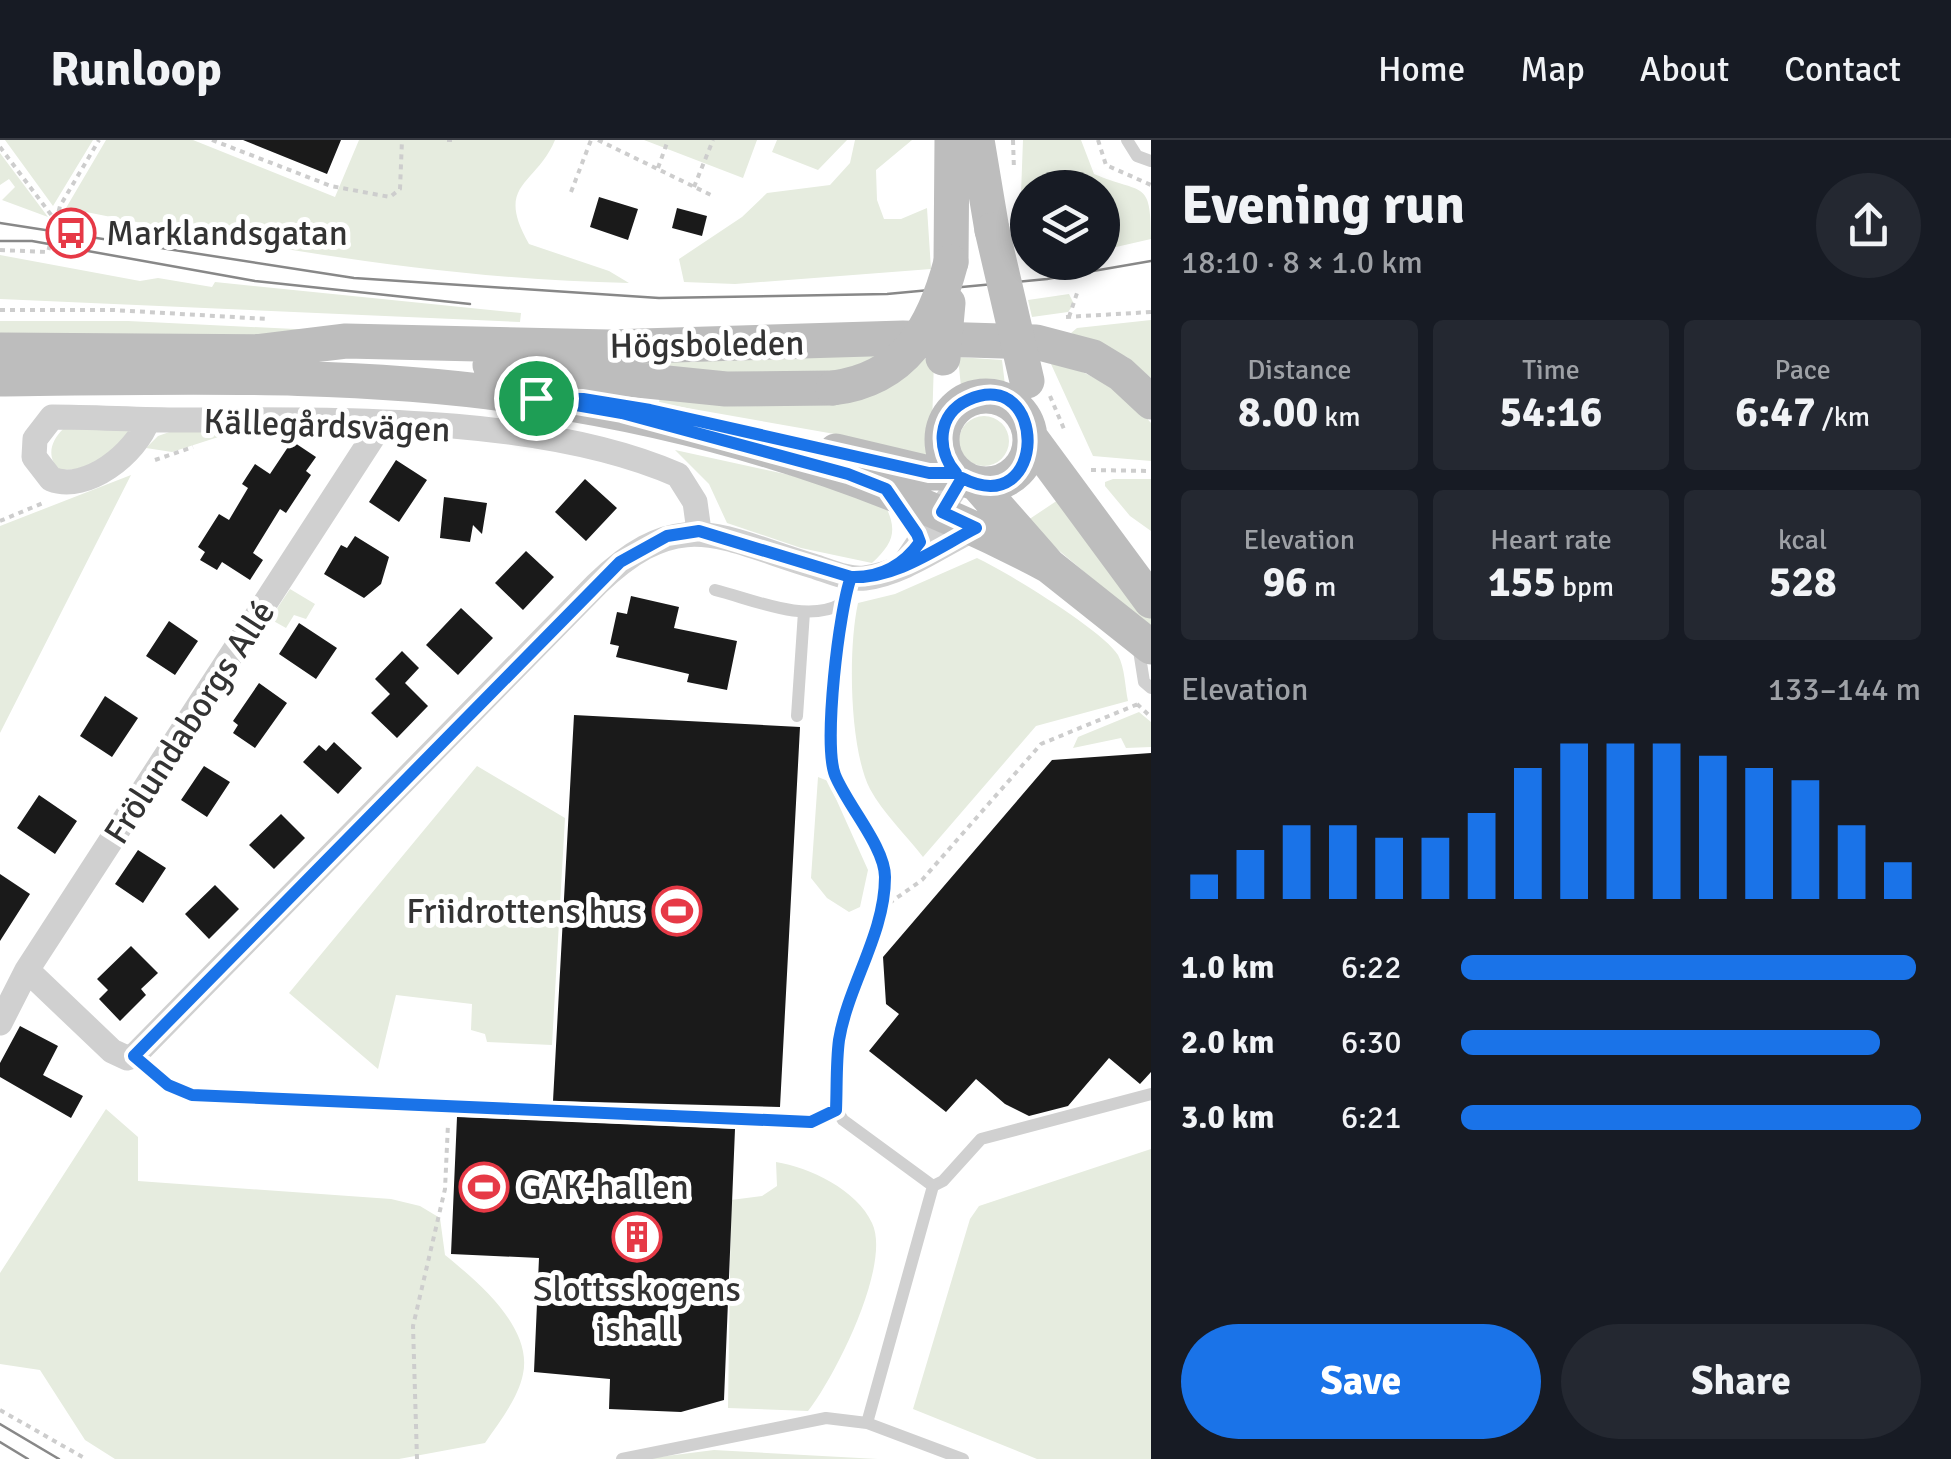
<!DOCTYPE html>
<html lang="en">
<head>
<meta charset="utf-8">
<style>
	body { margin:0; font-family:Signika,sans-serif; background:#242831; color:#f1f3f6; height:100vh; display:flex; flex-direction:column; font-size:38px; white-space:nowrap }
	* { box-sizing:border-box; margin:0 }
	p { font-size:32px; color:#9ea1a6 }
	.icon { flex:none; width:55px; height:55px; fill:none; stroke:currentColor; stroke-width:2; stroke-linecap:round; stroke-linejoin:round }
	.map { position:relative; flex:1; overflow:hidden }
	.panel { display:flex; flex-direction:column; background:#171b24; width:800px }
	.panel>* { flex:none }
	.controls { position:absolute; left:1010px; top:30px; display:grid; gap:20px }
	.controls a { display:grid; place-items:center; width:110px; height:110px; border-radius:50%; background:#171b24; box-shadow:0 5px 15px #0003; font-size:50px }
	.pin { position:absolute; display:grid; place-items:center; width:85px; height:85px; color:#fff; margin:-42px; border:5px solid #fff; border-radius:50%; box-shadow:0 2px 10px #0007 }
	.round { display:grid; place-items:center; flex:none; width:105px; height:105px; border-radius:52px; background:#242831 }
	.summary { display:flex; align-items:center; justify-content:space-between; height:170px; padding:0 30px }
	h1 { font-size:55px; font-weight:800; line-height:75px }
	.metrics { display:grid; grid-template-columns:repeat(3,1fr); gap:15px; height:170px; padding:10px 30px }
	.metrics div { display:grid; align-content:center; border-radius:10px; background:#242831; text-align:center }
	.metrics b { font-size:42px; font-weight:800 }
	.metrics small { font-size:28px; font-weight:400 }
	.metrics p { font-size:28px }
	.chart { height:280px; padding:20px 30px }
	.chart p { display:flex; justify-content:space-between }
	.chart svg { width:100%; height:180px; margin-top:10px; stroke:#1a73e8; stroke-width:6 }
	.action { display:flex; gap:20px; margin-top:auto; padding:20px 30px }
	.action a { flex:1; height:115px; border-radius:60px; background:#1a73e8; color:#fff; font-size:40px; font-weight:800; line-height:115px; text-align:center }
	.action a+a { background:#242831; color:#f1f3f6 }
	ul { padding:0 30px; list-style:none; font-size:32px }
	li { display:grid; grid-template-columns:160px 120px 1fr; align-items:center; height:75px }
	li i { height:25px; border-radius:12px; background:#1a73e8 }
	header { display:flex; align-items:center; gap:60px; box-sizing:border-box; height:140px; padding:0 50px; background:#171b24; border-bottom:2px solid #363941 }
	header strong { font-size:48px }
	nav { display:flex; gap:55px; margin-inline-start:auto; font-size:35px }
	main { display:flex; flex:1; min-height:0 }
	.map>svg:first-child { display:block }
	.green { fill:#e6ecdf }
	.building { fill:#1a1a1a }
	.lines { fill:none; stroke-linecap:round; stroke-linejoin:round }
	.path { stroke:#cdcdcd; stroke-width:4; stroke-dasharray:5 5; stroke-linecap:butt }
	.service { stroke:#d0d0d0; stroke-width:12 }
	.minor { stroke:#d0d0d0; stroke-width:25 }
	.secondary { stroke:#bdbdbd; stroke-width:35 }
	.tram { stroke:#888; stroke-width:2.5 }
	.secondary-bridge { stroke:#bdbdbd; stroke-width:35 }
	.route-casing { stroke:#fff; stroke-width:20 }
	.route { stroke:#1a73e8; stroke-width:12 }
	.labels { text-anchor:middle; stroke-width:10; stroke-linejoin:round; paint-order:stroke }
	.poi-label { font-size:35px; fill:#333; stroke:#fff; text-anchor:start }
	.street-label { font-size:35px; fill:#333; stroke:#fff }
</style>
</head>
<body>
<header>
<strong>Runloop</strong>
<nav><a>Home</a><a>Map</a><a>About</a><a>Contact</a></nav>
</header>
<main>
<div class="map">
<svg width="1151" height="1319" viewBox="0 0 1151 1319">
	<rect width="100%" height="100%" fill="#fff"/>
	<!-- green -->
	<path class="green" d="M5 0H93L53 66Z
		M106 0H193L335 57 359 0H555C536 46 494 43 529 104L609 131 629 143C437 139 253 106 66 68Z
		M644 0H757L743 38Z
		M777 0H847L818 30 772 12Z
		M855 0H912L876 30 877 60 884 79H901L927 68 931 129 735 144 684 142 679 119 742 77 767 53 830 45 850 23Z
		M1023 0H1081L1094 34C1143 55 1151 38 1151 99L1103 110 1102 48H1028L1027 82 1020 80Z
		M0 13 48 77 2 60 15 47 9 39 0 45Z
		M0 115 140 141 158 138 212 147 215 142 521 173 520 182 0 159Z
		M1069 154 1074 164 1068 172 1032 177 1028 160Z
		M1151 180V238L1127 217 1071 193 1077 188Z
		M0 181H128L437 196 0 195Z
		M888 211 853 231 709 235 607 223Z
		M958 217 1002 220 1005 245 987 240 961 247Z
		M921 218 934 220 931 319 846 296 659 263 660 255Z
		M1058 222C1095 236 1125 252 1151 283V321L1093 316 1051 224Z
		M959 301a25 25 0 1 1 50 0a25 25 0 1 1-50 0Z
		M134 285 100 328 59 330C46 316 51 301 63 289Z
		M175 290H240L172 312 146 308 158 296Z
		M675 310 831 344 883 361C898 389 895 402 872 423L801 408 727 383 709 344Z
		M131 335 0 593V386Z
		M1113 339H1151V391L1130 376 1105 346V342Z
		M1061 358 1151 472V488L1025 382Z
		M977 418C1005 431 1104 491 1118 515 1125 528 1125 547 1128 561L1036 586 923 717C906 695 883 673 870 649 849 608 848 508 858 463L895 454Z
		M290 449 315 464 306 479 294 475 286 488 270 479Z
		M1139 572 1151 582V607L1126 608 1121 598 1073 608 1078 597Z
		M477 626 565 678 552 905 487 902 485 894 471 890 472 864 396 855 378 929 289 853Z
		M818 637 828 641 868 730 860 767 849 772 827 758 811 738Z
		M106 969 138 997V1041L391 1059 420 1066 440 1078 445 1115C477 1141 533 1187 523 1234 518 1259 499 1282 485 1303L399 1319H115L85 1300 40 1230 0 1224V1133Z
		M1151 1009V1319H1037L913 1269 970 1079 979 1066Z
		M776 1022C809 1027 857 1050 872 1083 892 1124 835 1237 808 1271L728 1268 731 1060 762 1056 777 1046Z
		M714 1310 878 1319H643Z"/>
	<!-- building -->
	<path class="building" d="M243 0H341L327 34Z
		M599 57 638 69 628 100 590 87Z
		M677 68 707 76 702 96 672 88Z
		M292 301 316 317 306 331 311 335 286 373 280 369 253 413 263 420 250 440 222 422 217 430 200 420 205 412 198 407 219 374 229 380 248 348 242 344 255 324 270 334Z
		M396 320 427 340 399 382 369 362Z
		M585 339 617 368 586 401 555 372Z
		M444 357 487 363 482 394 473 385 470 402 440 398Z
		M355 396 389 417 381 444 364 458 324 434 341 405 347 408Z
		M526 411 554 437 523 470 495 443Z
		M631 456 679 467 674 488 737 501 727 550 687 542 689 534 616 517 619 506 610 504 617 472 627 474Z
		M461 468 493 498 458 535 426 505Z
		M169 481 198 501 175 535 146 516Z
		M299 483 337 508 316 539 279 514Z
		M402 511 419 528 405 543 428 566 397 598 371 573 390 554 375 539Z
		M259 543 287 563 255 608 233 593 238 585 233 581Z
		M105 556 138 578 112 617 80 596Z
		M574 575 800 587 780 967 553 961Z
		M334 602 362 628 338 654 303 622 319 605 326 611Z
		M1151 613V932L1140 944 1109 918 1068 966 1029 976 1005 964 976 939 946 972 869 911 899 874 886 864 883 817 1052 620Z
		M204 626 230 642 207 677 181 660Z
		M39 655 77 681 55 714 17 688Z
		M281 674 305 698 274 729 249 705Z
		M138 710 166 728 143 763 115 744Z
		M0 734 30 754 0 801Z
		M215 745 239 769 209 799 185 774Z
		M131 806 158 833 141 849 146 855 120 881 99 859 108 850 97 839Z
		M20 886 58 906 43 935 83 956 71 978 0 937V923Z
		M457 977 735 989 724 1260 681 1272 609 1269 610 1239 534 1232 539 1118 451 1114Z"/>
	<g class="lines">
		<!-- path -->
		<path class="path" d="M212 0 331 46 390 57 400 49 402 0
			M447 0H454
			M598 0 711 55
			M1013 0 1014 30
			M1098 0 1106 25 1151 45
			M0 7 55 80 69 84
			M658 28 668 0
			M694 47 713 0
			M571 52 591 0
			M0 110 48 112 60 66 99 0
			M1072 122 1078 127
			M0 170H113L267 179
			M1066 177 1151 172
			M1069 177 1078 150
			M1050 256 1064 289
			M155 320 193 307
			M1091 330 1151 331
			M0 381 43 363
			M1137 564 1151 577
			M881 769 922 740 1041 604 1138 564
			M837 953 840 899 881 769 885 736 881 715 862 687 830 617 841 484
			M0 1270 86 1319
			M417 1319 413 1186 445 1049 448 984"/>
		<!-- service -->
		<path class="service" d="M1127 0 1137 16 1151 21
			M715 450C752 459 806 484 841 464L851 437
			M1138 504 1144 542 1151 548
			M797 576 804 472
			M134 916 168 945 192 955 811 982 836 969 843 980 933 1046
			M933 1046 943 1041 981 999 1151 954
			M867 1283 963 1319
			M622 1319 826 1278 867 1283 933 1046"/>
		<!-- minor -->
		<path class="minor" d="M148 280C136 313 87 353 51 339L34 317 35 299 52 277C95 277 138 280 181 280 333 280 539 274 678 335L695 362 699 391
			M905 423 962 338
			M27 830 112 911 127 918 134 916 597 444C680 365 718 397 813 426 829 431 848 440 865 438 904 433 941 405 976 388
			M0 883 27 830 382 283"/>
		<!-- secondary -->
		<path class="secondary" d="M977 0 992 90
			M951 122 952 0
			M0 210 278 212
			M254 212 346 201 609 207 903 198 1036 202 1093 217 1121 234 1151 262
			M490 225 726 249 833 248
			M0 239C178 237 363 231 539 259 718 286 889 341 1049 426
			M942 300a44 44 0 1 1 88 0a44 44 0 1 1-88 0Z
			M1030 297 1151 461
			M836 311 929 333H956
			M977 344 1049 426 1151 507"/>
		<!-- tram -->
		<path class="tram" d="M0 83 354 138 659 158 887 154 1047 139 1151 121
			M0 101H32L255 141 470 164
			M0 1284 59 1319
			M0 1302 28 1319"/>
		<!-- secondary-bridge -->
		<path class="secondary-bridge" d="M992 90 1027 241
			M943 218 948 163
			M833 248C905 239 934 187 951 122"/>
	</g>
	<g class="lines">
		<!-- route casing -->
		<g class="route-casing">
			<path id="route" d="M536 258 622 273 848 334 886 349 917 394 920 402C903 426 881 438 851 437 839 470 823 604 835 635 847 665 885 707 885 737 885 794 848 845 839 900 836 923 837 947 836 970L811 982 192 955 168 945 134 916 620 422 667 396 699 391 851 437C896 439 937 408 976 388L942 372 962 338C1049 382 1048 224 968 260 937 274 936 310 956 333H929L650 270 583 259 536 258"/>
		</g>
		<!-- route -->
		<use href="#route" class="route"/>
	</g>
	<!-- icons -->
	<defs>
		<g id="bus-ring" transform="scale(2.5)"><circle r="9.5" fill="#fff" stroke="#e63946" stroke-width="1.5"/><path d="M-5-6H5V4H4V6H2V4H-2V6H-4V4H-5ZM-3.5-4V0h7V-4ZM-3.5 1.2v1.5H-2V1.2ZM2 1.2v1.5H3.5V1.2Z" fill="#e63946"/></g>
		<g id="stadium-ring" transform="scale(2.5)"><circle r="9.5" fill="#fff" stroke="#e63946" stroke-width="1.5"/><path d="M0-5a6.5 5 0 1 0 0 10a6.5 5 0 1 0 0-10ZM-3.5-1.8h7v3.6h-7Z" fill="#e63946"/></g>
		<g id="building-ring" transform="scale(2.5)"><circle r="9.5" fill="#fff" stroke="#e63946" stroke-width="1.5"/><path d="M-4-6H4V6H1V3H-1V6H-4ZM-2.5-4.3h1.7v1.8h-1.7ZM.8-4.3h1.7v1.8H.8ZM-2.5-1h1.7V.8h-1.7ZM.8-1h1.7V.8H.8Z" fill="#e63946"/></g>
	</defs>
	<g fill-rule="evenodd">
		<use href="#bus-ring" x="71" y="93"/>
		<use href="#stadium-ring" x="677" y="771"/>
		<use href="#stadium-ring" x="484" y="1047"/>
		<use href="#building-ring" x="637" y="1097"/>
	</g>
	<g class="labels">
		<!-- poi labels -->
		<g class="poi-label">
			<text x="106" y="105">Marklandsgatan</text>
			<text x="642" y="783" text-anchor="end">Friidrottens hus</text>
			<text x="519" y="1059">GAK-hallen</text>
			<text x="637" y="1161" text-anchor="middle">Slottsskogens<tspan x="637" dy="40">ishall</tspan></text>
		</g>
		<!-- street labels -->
		<g class="street-label">
			<text transform="translate(707 204) rotate(-1)" y="12">Högsboleden</text>
			<text transform="translate(327 285) rotate(2)" y="12">Källegårdsvägen</text>
			<text transform="translate(189 582) rotate(-57)" y="12">Frölundaborgs Allé</text>
		</g>
	</g>
</svg>
<div class="controls">
<a><svg class="icon" aria-label="layers" viewBox="0 0 24 24"><path d="M12 4l9 5-9 5-9-5zM3 14l9 5 9-5"/></svg></a>
</div>
<div class="pin" style="left:536px;top:258px;background:#1e9e55"><svg class="icon" aria-label="arrive" viewBox="0 0 24 24"><path d="M6 21V4h12l-3 4 3 4H6"/></svg></div>
</div>
<section class="panel">
<div class="summary"><div><h1>Evening run</h1><p>18:10 · 8 × 1.0 km</p></div><a class="round"><svg class="icon" aria-label="share" viewBox="0 0 24 24"><path d="M12 15V3M7 8l5-5 5 5M5 13v7h14v-7"/></svg></a></div>
<div class="metrics">
<div><p>Distance</p><b>8.00<small> km</small></b></div>
<div><p>Time</p><b>54:16</b></div>
<div><p>Pace</p><b>6:47<small> /km</small></b></div>
</div>
<div class="metrics">
<div><p>Elevation</p><b>96<small> m</small></b></div>
<div><p>Heart rate</p><b>155<small> bpm</small></b></div>
<div><p>kcal</p><b>528</b></div>
</div>
<div class="chart"><p><span>Elevation</span>133–144 m</p>
<svg viewBox="0 0 160 44" preserveAspectRatio="none"><path d="M5 44V38M15 44V32M25 44V26M35 44V26M45 44V29M55 44V29M65 44V23M75 44V12M85 44V6M95 44V6M105 44V6M115 44V9M125 44V12M135 44V15M145 44V26M155 44V35"/></svg>
</div>
<ul>
<li><b>1.0 km</b>6:22<i style="width:99%"></i></li>
<li><b>2.0 km</b>6:30<i style="width:91%"></i></li>
<li><b>3.0 km</b>6:21<i style="width:100%"></i></li>
</ul>
<div class="action"><a>Save</a><a>Share</a></div>
</section>
</main>
</body>
</html>
